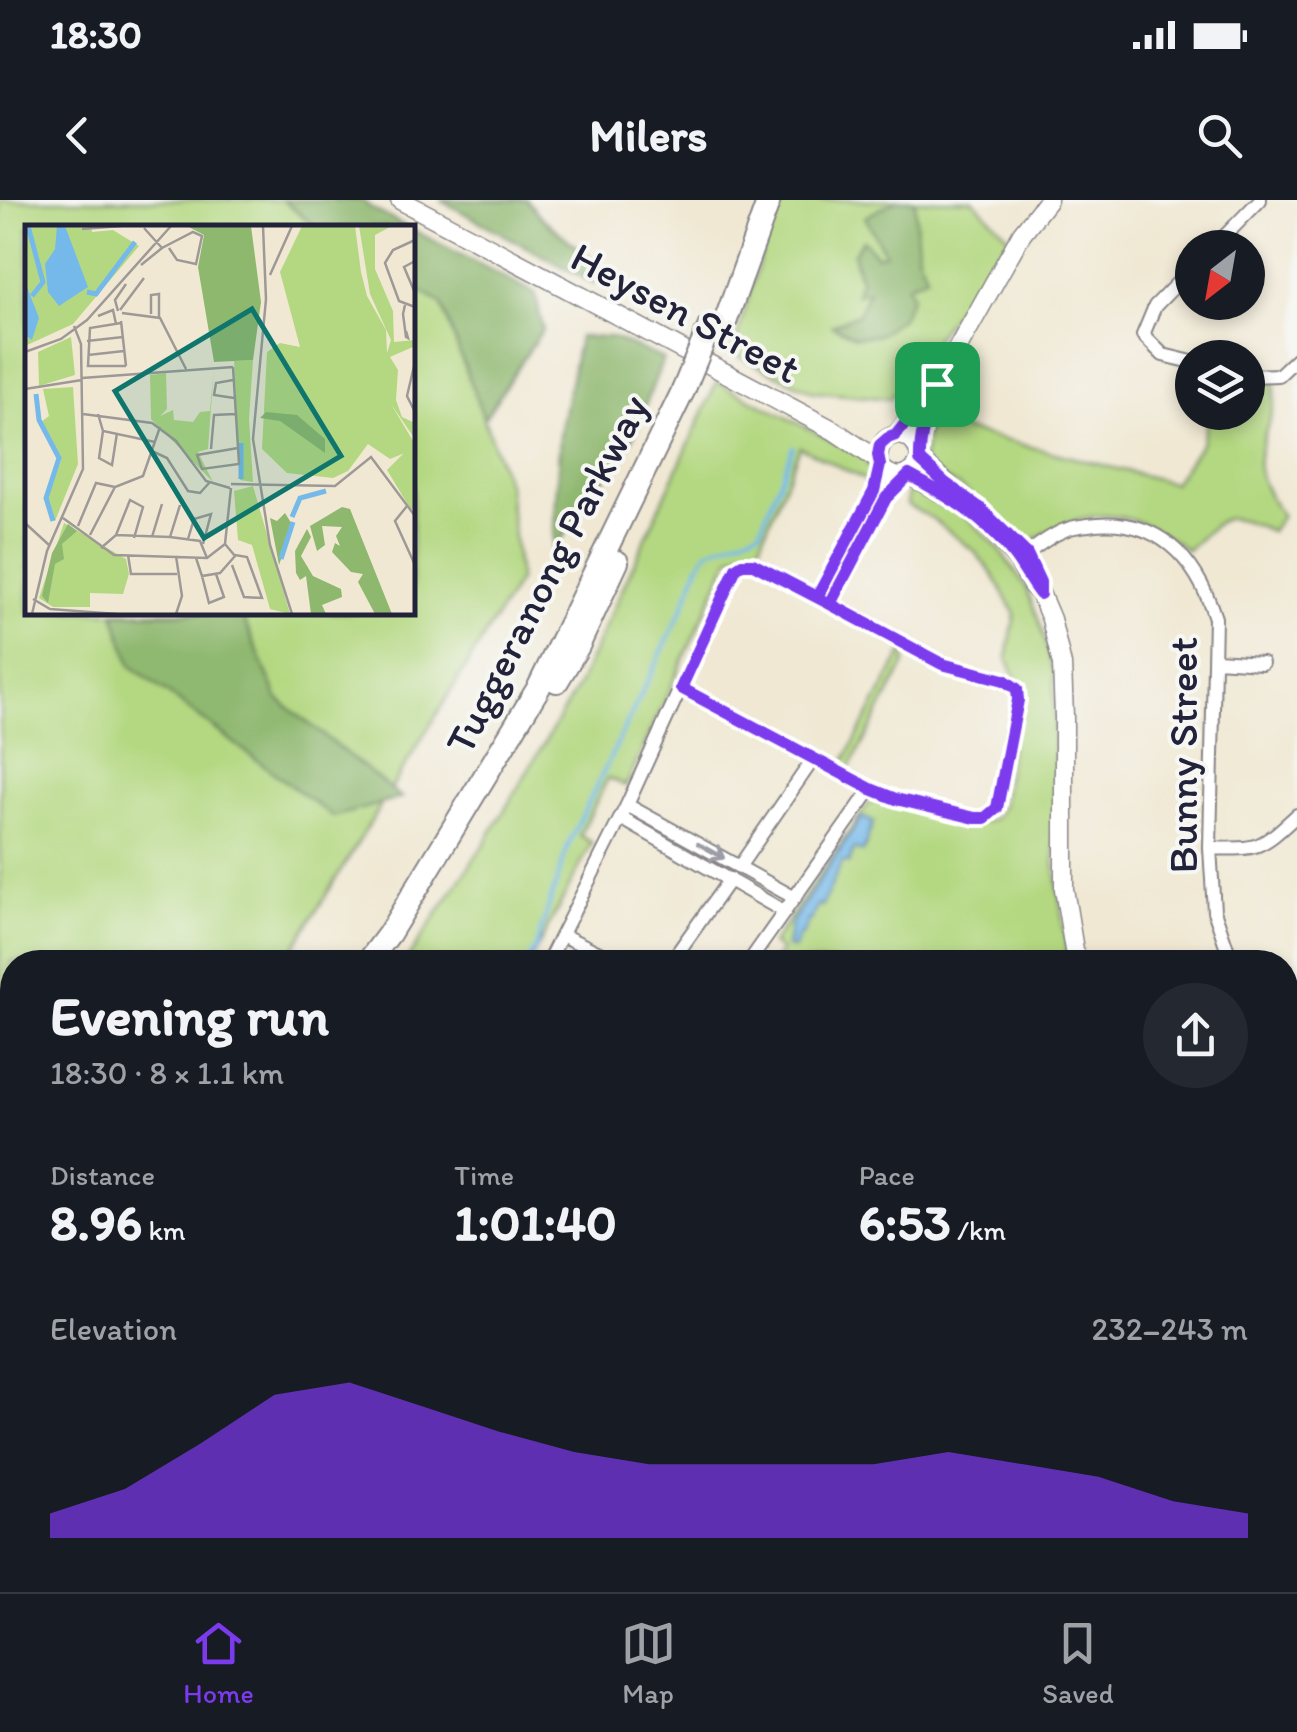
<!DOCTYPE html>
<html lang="en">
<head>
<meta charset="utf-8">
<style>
	body { margin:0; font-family:Itim,sans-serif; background:#242831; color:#f1f3f6; height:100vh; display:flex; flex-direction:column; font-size:38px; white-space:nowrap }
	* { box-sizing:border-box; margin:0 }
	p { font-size:32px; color:#9ea1a6 }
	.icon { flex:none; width:55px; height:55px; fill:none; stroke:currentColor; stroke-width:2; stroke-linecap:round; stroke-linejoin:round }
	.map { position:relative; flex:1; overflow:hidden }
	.details { position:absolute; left:0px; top:750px; width:1298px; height:642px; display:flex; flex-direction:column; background:#171b24; border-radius:40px 40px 0 0; box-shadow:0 5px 15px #0003 }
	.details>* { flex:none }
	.needle { width:65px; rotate:211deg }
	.buttons { position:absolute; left:1175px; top:30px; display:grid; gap:20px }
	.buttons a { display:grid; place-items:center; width:90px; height:90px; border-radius:50%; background:#171b24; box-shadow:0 5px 15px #0003; font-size:50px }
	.pin { position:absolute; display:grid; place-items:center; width:85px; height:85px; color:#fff; margin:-42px; border-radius:20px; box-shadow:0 5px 15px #0006 }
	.round { display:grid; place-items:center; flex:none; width:105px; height:105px; border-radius:52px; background:#242831 }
	.overview { display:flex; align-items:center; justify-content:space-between; height:170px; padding:0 50px }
	h1 { font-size:55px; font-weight:800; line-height:75px }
	.metrics { display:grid; grid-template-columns:repeat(3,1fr); gap:15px; height:170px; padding:10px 50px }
	.metrics div { display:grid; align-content:center }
	.metrics b { font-size:50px; font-weight:800 }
	.metrics small { font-size:28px; font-weight:400 }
	.metrics p { font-size:28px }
	.chart { height:280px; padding:20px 50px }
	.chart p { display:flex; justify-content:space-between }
	.chart svg { width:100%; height:180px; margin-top:10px; fill:#7c3aed; opacity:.7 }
	.status { display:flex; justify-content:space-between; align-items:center; height:70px; padding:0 50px; background:#171b24; direction:ltr }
	.status svg { height:28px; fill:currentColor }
	header { display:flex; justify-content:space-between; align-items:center; height:130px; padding:0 50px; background:#171b24; font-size:45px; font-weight:800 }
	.tab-bar { display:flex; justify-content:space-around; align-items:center; height:140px; border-top:2px solid #363941; background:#171b24; font-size:28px; color:#9ea1a6 }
	.tab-bar a { display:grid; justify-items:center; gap:5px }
	.tab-bar .current { color:#7c3aed }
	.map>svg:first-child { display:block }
	.green { fill:#b4d881; stroke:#6b7d5e; stroke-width:2.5 }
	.forest { fill:#8fb86f; stroke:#586d55; stroke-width:2.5 }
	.water { fill:#75b9eb; stroke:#4c6e93; stroke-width:2.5 }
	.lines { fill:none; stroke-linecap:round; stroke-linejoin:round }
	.stream { stroke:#75b9eb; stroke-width:4 }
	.street-casing { stroke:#898587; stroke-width:16 }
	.secondary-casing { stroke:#898587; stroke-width:21 }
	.highway-casing { stroke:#898587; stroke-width:26 }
	.street { stroke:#fff; stroke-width:12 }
	.secondary { stroke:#fff; stroke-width:18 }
	.highway { stroke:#fff; stroke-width:22 }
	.highway-bridge-casing { stroke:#898587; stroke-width:26; stroke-linecap:butt }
	.highway-bridge { stroke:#fff; stroke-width:22 }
	.oneway { stroke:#9c9ca7 }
	.route-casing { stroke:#fff; stroke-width:20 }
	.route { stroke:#7c3aed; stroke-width:12 }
	.labels { text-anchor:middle; stroke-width:8; stroke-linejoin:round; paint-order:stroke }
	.street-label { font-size:42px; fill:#22223b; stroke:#f6f6f2 }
	.inset-river { fill:none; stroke:#75b9eb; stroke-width:5 }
	.inset-road { fill:none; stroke:#9e9996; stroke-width:2.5 }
	.view { fill:#0f766e; fill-opacity:0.15; stroke:#0f766e; stroke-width:5 }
	.inset-edge { fill:none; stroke:#22223b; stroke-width:5 }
</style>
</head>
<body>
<div class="status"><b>18:30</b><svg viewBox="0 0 49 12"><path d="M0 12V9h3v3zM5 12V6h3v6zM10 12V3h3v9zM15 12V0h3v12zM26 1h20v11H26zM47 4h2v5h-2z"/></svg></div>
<header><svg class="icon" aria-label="back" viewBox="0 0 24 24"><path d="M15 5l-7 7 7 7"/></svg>Milers<svg class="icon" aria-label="search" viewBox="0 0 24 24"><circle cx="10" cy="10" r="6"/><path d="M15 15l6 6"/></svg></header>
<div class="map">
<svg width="1297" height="1392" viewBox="0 0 1297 1392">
	<rect width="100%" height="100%" fill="#f6f6f2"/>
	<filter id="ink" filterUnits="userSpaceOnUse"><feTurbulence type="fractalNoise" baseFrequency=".01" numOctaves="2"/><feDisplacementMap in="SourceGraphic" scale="20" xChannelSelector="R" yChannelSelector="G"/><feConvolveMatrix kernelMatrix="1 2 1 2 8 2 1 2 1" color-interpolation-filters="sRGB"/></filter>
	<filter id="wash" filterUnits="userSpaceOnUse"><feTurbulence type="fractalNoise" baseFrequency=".0048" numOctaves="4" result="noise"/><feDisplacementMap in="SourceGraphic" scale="40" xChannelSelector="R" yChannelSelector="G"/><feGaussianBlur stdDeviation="2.25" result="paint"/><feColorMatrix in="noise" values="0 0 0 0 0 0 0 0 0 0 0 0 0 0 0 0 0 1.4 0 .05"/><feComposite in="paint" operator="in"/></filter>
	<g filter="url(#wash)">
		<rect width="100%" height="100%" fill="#f0e8d3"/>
		<!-- green -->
		<path class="green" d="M0 0H283L315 27 28 28V412H412L413 88 441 102 508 285 519 380 285 762H12V1035L0 1036Z
			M778 0H973L1010 37 890 199 813 192 732 153Z
			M1248 180H1274C1279 212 1262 229 1259 258 1256 279 1271 299 1282 316L1271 331C1220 310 1227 314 1187 350 1129 308 1093 304 1030 342 1012 338 1006 326 993 313 984 304 972 295 961 288 948 279 931 276 922 262L929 221 1173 283 1201 244 1209 213 1248 212Z
			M717 182 862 256 872 271 871 283 800 247 755 357 745 350 730 357 626 586 608 578 580 635 592 643 530 762H405L485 643 577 488Z
			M908 286 919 288 942 300 969 319 999 349 1026 387 1040 424 1054 474 1055 664 1068 762H773L781 751 772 744 868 604C888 594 961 617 986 622L995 618 1002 607 1019 486 1007 458 1015 413 993 375 974 351 933 319 907 305Z
			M905 448V464L848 571 841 567Z
			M854 1380H945L971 1392H880Z"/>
		<!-- forest -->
		<path class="forest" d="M283 0H362L371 8 407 27H315Z
			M440 0H527L541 17 597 64 595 84Z
			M897 0H915L918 56 927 76 907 85 912 95 901 118 879 135 855 137 832 125 858 114 869 91 856 94 860 80 853 53 863 40 877 56 885 53 865 17Z
			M413 30 535 93 543 129 484 219 441 103 413 88Z
			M579 137H611L663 159 632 240 553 351 560 234Z
			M114 413H241L278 499 402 598 333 617 131 466Z
			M12 1044V1184L0 1198V1046Z
			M12 1274V1380H372L367 1392H0V1289Z"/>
		<!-- water -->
		<path class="water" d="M862 617 873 622 863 652 854 649 849 663 842 662 822 706 818 704 812 719H809L802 735H799L794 749 787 747 791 723Z"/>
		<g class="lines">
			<!-- stream -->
			<path class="stream" d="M527 762 535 749 569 643 683 408 700 363 708 351 760 330 793 247"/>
		</g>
	</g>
	<g filter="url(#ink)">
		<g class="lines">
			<!-- street casing -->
			<g class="street-casing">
				<path id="street" d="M1213 48 1260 0
					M1192 68 1155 106 1143 135 1163 155 1192 162
					M1248 176 1279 175 1297 158
					M1018 360C1033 350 1048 336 1065 330 1071 327 1081 326 1088 325 1156 315 1196 357 1215 418L1210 648 1214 711 1229 754 1236 762
					M817 397 873 291 879 265
					M829 404 886 298 907 276
					M1216 460 1262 463
					M627 605 795 698
					M621 618 785 712
					M1210 648C1260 650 1261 648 1297 615
					M739 667 814 558
					M562 735 618 762
					M548 762 627 605 732 375 742 364 758 365 942 464 1005 480 1017 489 1018 500 997 608 985 618H975L896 599 871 589 681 488
					M671 762 730 679
					M749 762 871 589
					M1285 830 1297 819
					M1285 925 1297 938
					M1000 1380 1026 1392
					M689 1392V1380"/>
			</g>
			<!-- secondary casing -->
			<g class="secondary-casing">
				<path id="secondary" d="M400 0 833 230 878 260
					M896 235 928 197
					M918 248 937 185 1022 33 1048 0
					M920 260C912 280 892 282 879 265 872 229 918 224 920 260L951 287
					M909 275 960 303 989 327 1018 360 1032 385 1040 393 1051 419 1062 465 1064 517V689L1076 762
					M1285 1151 1297 1162"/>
			</g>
			<!-- highway casing -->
			<g class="highway-casing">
				<path id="highway" d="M723 128 769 0
					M557 481 578 446 617 362
					M368 762 389 734 539 487 683 191
					M0 1232 12 1216"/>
			</g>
			<!-- street -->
			<use href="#street" class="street"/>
			<!-- secondary -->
			<use href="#secondary" class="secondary"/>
			<!-- highway -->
			<use href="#highway" class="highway"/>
			<!-- highway-bridge casing -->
			<g class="highway-bridge-casing">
				<path id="highway-bridge" d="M683 191 711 123"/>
			</g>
			<!-- highway-bridge -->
			<use href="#highway-bridge" class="highway-bridge"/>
		</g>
		<!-- one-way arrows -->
		<defs><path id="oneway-shaft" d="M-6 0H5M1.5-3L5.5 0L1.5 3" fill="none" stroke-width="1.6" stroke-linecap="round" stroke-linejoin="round" transform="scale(2.5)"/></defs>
		<use class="oneway" href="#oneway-shaft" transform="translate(711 651) rotate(29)"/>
	</g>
	<g class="lines" filter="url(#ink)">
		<!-- route casing -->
		<g class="route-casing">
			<path id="route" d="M937 184 896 235 888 238 880 245 878 255 880 265 874 291 817 397 830 404 942 464 1004 480 1017 489 1018 500 997 608 985 618H975L896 599 871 589 681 488 736 368 742 364H753L830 404 886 298 909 275C949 296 984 318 1012 353 1023 366 1029 381 1040 394V382L1027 354 980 308 944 282 920 260C919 234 929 210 937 184"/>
		</g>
		<!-- route -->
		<use href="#route" class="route"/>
	</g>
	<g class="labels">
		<!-- street labels -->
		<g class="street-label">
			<text transform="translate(686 112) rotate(28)" y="15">Heysen Street</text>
			<text transform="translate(546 374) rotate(-63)" y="15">Tuggeranong Parkway</text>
			<text transform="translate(1182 555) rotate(-90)" y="15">Bunny Street</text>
		</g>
	</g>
	<!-- overview -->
	<g transform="translate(25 25)">
		<rect width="390" height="390" fill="#f0e8d3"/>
		<path d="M0 1H66L67 7 88 5 114 21 48 99 0 121ZM277 1H330L336 47 342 71 361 105 362 128 366 115 345 69 334 1H367L350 10V44L368 86 369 117 390 115V121L365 132 373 145 371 175 377 192 390 198V214L366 179 388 216 387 225 365 234 343 219 323 246 308 253 262 248 237 224 242 127 255 118 275 122 255 47ZM46 112 50 150 14 161 13 127ZM228 135 224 194 228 257 215 255 209 136ZM189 142 183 224 173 227 188 257 126 194 125 150 141 148 142 184 135 191 148 185 149 195 168 197 175 187 185 186ZM48 162 53 239 30 296 21 274 36 235 16 197 24 191 18 164ZM390 217V281L386 285 362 245ZM228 261 265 389 245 384 227 320 213 315 209 266ZM39 298 101 334 104 349 98 369 65 368V382H28L14 373Z" fill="#b4d881"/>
		<path d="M162 1H226L236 77 228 135 189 137 173 42 179 10ZM241 187 272 190 300 214V228L255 196 235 193ZM317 282 325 284 367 389H350L333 357 338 349 326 347 307 327 310 318 315 321 311 311 317 302 297 301 300 320 292 326 285 301ZM260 288 268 301 254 340 245 293 252 296ZM43 299 52 306 37 319 39 334 30 339 23 378 17 371 27 328ZM282 304 286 312 276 331 288 351 316 364 317 372 297 380 301 389H286L281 351 275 355 271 348 270 326Z" fill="#8fb86f"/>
		<path d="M32 1H40L63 62 34 81 23 67 20 39 30 24ZM2 62 14 93 7 115 0 110Z" fill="#75b9eb"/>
		<path class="inset-river" d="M3 1 18 57 7 71M62 67 71 69 110 17M11 169 14 195 34 233 21 273 28 296M216 254V218M267 292 275 273 301 266M256 334 268 297"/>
		<path class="inset-road" d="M238 1 241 74 228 214 245 320 267 389M57 4 96 1M390 15 368 25 360 38 374 76 390 82M135 24 168 7 177 11 171 39 152 35 144 23M390 36 379 42 390 68M116 40 137 23 119 3M245 50 267 1M380 80 378 89 381 112 383 113 381 106M95 85 119 53M93 86 90 75 101 59M97 88 135 93 161 144M126 89V70L134 69V92M73 91 88 85 91 99M96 96 101 141M96 98 65 103 63 141H101M62 116 98 112M0 127 36 114 62 95 146 1M63 130 99 126M390 137 382 171 390 187M208 142 214 239 177 244 172 230 213 223M57 153 208 142M208 155 191 158 189 170 209 173M0 164 57 155M58 189 127 198 151 216 181 256 205 263M73 189 78 206 130 217M78 206 74 233 87 240 92 208M186 224 189 190 210 189M127 226 142 233 163 266 175 268 185 257M206 259 310 261 346 232 390 291M382 281 370 296 390 340M38 293 89 330 182 333 200 319 206 263M0 298 24 320M53 301 71 258 90 262M65 310 90 262 118 251 135 202M91 310 105 275 118 282 109 313M127 312 137 279M145 312 155 280M163 314 169 294 186 289 178 319M76 323 91 310 145 312 175 316 182 333M103 330 106 349H152M151 331 157 371 151 389M171 333 177 351 195 348 210 331 200 319M207 340 219 372 237 373 222 332 210 330M177 351 184 378 199 372 191 349M8 374 25 384 92 389M7 389 22 326 58 244 56 119 49 101"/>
		<path class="view" d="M227 84 316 231 179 313 90 166Z"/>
		<rect width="390" height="390" class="inset-edge"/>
	</g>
</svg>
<div class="buttons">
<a><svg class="needle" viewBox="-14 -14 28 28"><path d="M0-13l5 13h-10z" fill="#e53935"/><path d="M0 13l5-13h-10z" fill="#9ea1a6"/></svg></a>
<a><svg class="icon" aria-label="layers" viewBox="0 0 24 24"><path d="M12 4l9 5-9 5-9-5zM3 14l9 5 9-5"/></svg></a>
</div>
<div class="pin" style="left:937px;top:184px;background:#1e9e55"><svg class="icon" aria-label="arrive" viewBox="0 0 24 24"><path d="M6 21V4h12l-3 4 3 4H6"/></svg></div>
<section class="details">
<div class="overview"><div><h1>Evening run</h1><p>18:30 · 8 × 1.1 km</p></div><a class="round"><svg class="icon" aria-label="share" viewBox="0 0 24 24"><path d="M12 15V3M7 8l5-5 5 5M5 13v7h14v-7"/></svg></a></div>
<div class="metrics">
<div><p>Distance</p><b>8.96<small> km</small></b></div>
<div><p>Time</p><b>1:01:40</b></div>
<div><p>Pace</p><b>6:53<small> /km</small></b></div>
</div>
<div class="chart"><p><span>Elevation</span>232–243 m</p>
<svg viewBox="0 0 160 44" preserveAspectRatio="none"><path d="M0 44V38L10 32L20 21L30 9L40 6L50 12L60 18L70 23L80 26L90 26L100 26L110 26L120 23L130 26L140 29L150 35L160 38V44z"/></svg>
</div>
</section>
</div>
<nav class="tab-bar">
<a class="current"><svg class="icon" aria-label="home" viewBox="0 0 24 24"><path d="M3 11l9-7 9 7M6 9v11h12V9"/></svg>Home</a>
<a><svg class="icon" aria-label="map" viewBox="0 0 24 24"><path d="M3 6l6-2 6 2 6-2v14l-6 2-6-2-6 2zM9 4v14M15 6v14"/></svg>Map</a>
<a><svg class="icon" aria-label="saved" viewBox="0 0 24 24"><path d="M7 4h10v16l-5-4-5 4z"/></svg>Saved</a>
</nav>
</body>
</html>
